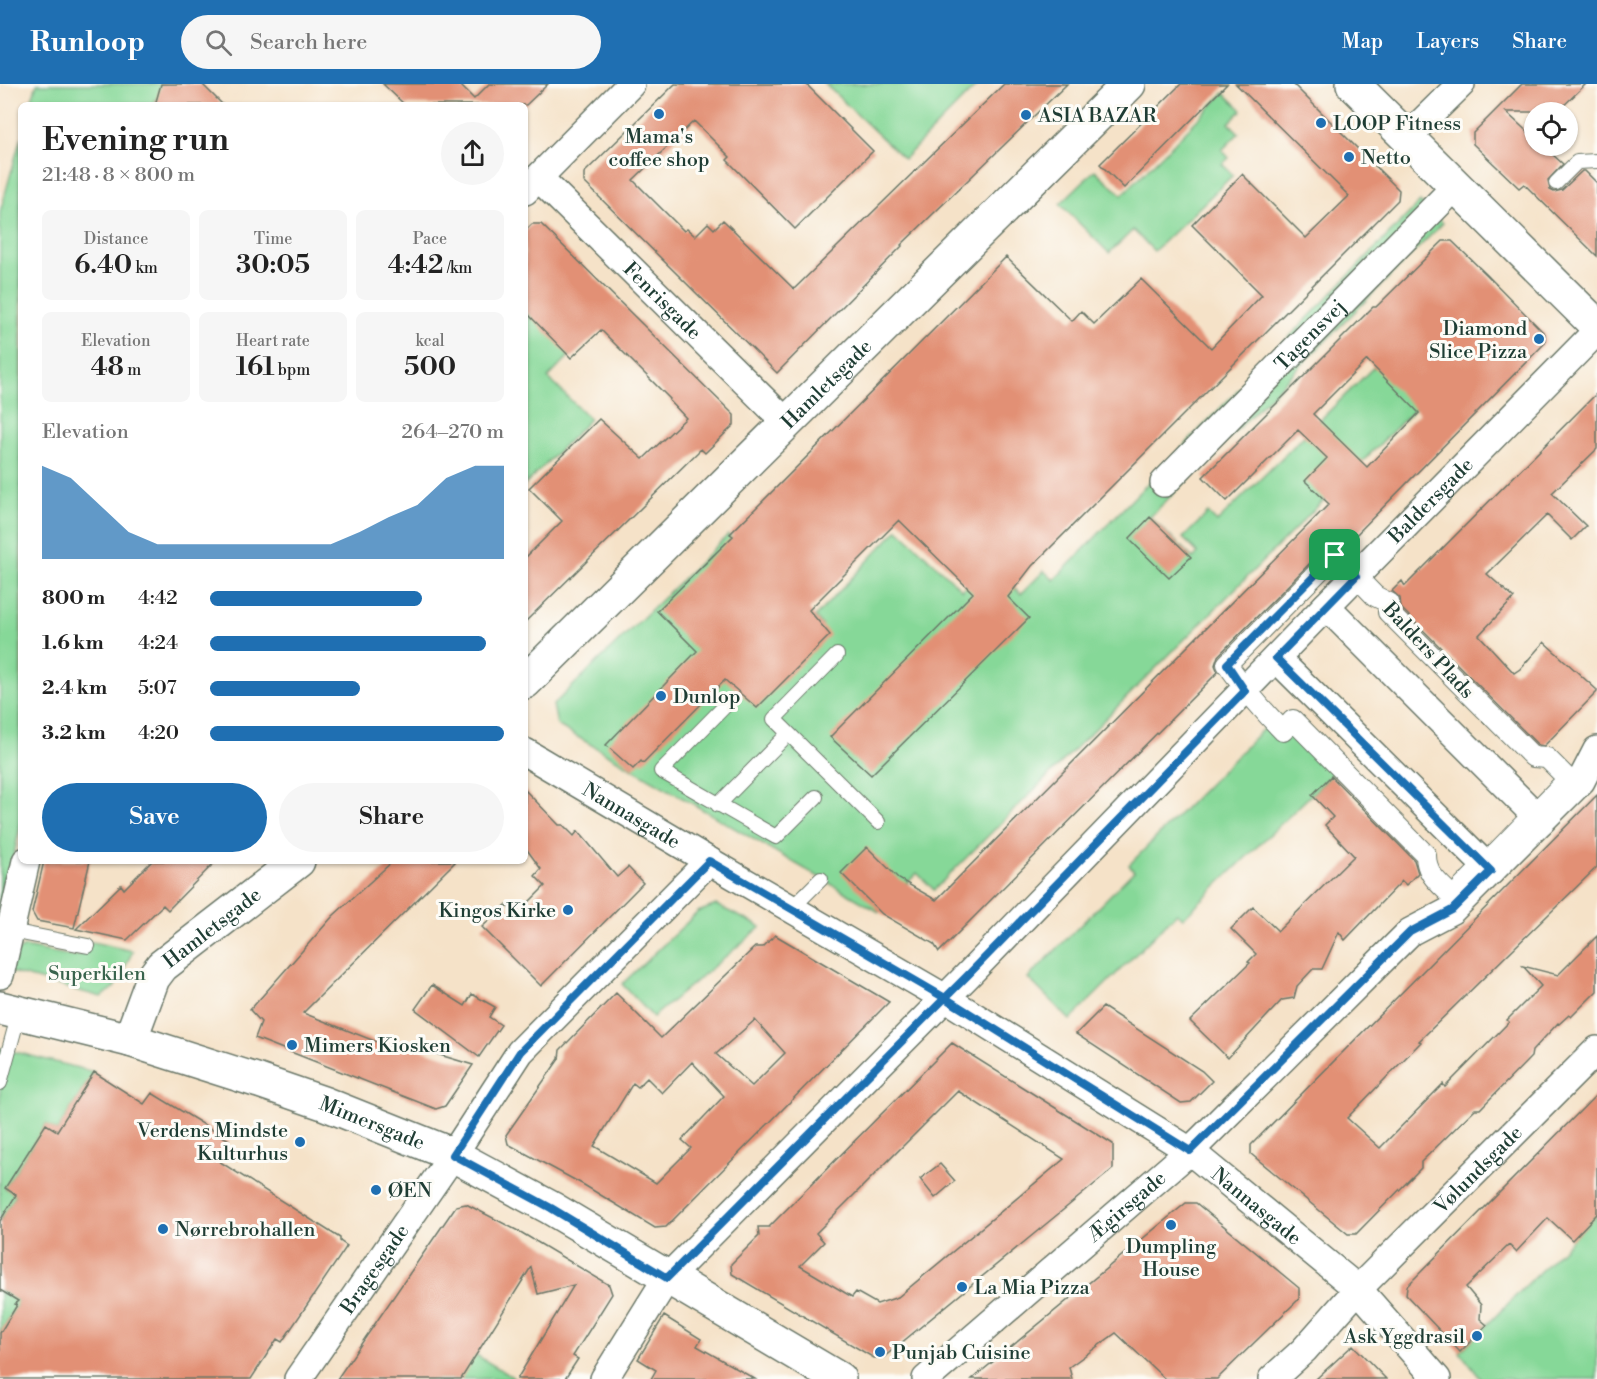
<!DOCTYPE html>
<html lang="en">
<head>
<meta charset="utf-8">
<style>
	body { margin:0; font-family:"Libre Bodoni",serif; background:#f6f6f6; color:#222; height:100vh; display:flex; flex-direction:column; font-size:22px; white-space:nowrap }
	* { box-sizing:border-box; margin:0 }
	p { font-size:20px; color:#767676 }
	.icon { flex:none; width:33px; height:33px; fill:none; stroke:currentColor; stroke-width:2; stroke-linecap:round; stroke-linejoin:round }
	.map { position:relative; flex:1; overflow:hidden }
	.side { position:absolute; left:18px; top:18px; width:510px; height:762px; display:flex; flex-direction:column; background:#fff; border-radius:9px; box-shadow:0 2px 4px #0004 }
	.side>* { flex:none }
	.fabs { position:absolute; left:1524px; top:18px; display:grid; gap:12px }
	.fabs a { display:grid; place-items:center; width:54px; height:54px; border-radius:50%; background:#fff; box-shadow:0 2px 4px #0004; font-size:30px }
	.pin { position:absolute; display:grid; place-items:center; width:51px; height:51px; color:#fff; margin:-26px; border-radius:12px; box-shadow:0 3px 9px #0006 }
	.round { display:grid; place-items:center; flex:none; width:63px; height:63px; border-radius:32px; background:#f6f6f6 }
	.overview { display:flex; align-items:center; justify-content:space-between; height:102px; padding:0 24px }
	h1 { font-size:33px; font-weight:600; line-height:45px }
	.stats { display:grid; grid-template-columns:repeat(3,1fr); gap:9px; height:102px; padding:6px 24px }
	.stats div { display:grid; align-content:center; border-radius:9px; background:#f6f6f6; text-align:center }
	.stats b { font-size:26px; font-weight:600 }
	.stats small { font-size:16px; font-weight:400 }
	.stats p { font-size:16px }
	.chart { height:168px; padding:12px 24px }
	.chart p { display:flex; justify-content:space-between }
	.chart svg { width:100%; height:108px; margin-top:6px; fill:#1f6fb2; opacity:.7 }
	.action { display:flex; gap:12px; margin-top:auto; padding:12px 24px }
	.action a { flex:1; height:69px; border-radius:36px; background:#1f6fb2; color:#fff; font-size:24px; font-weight:600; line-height:69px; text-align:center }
	.action a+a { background:#f6f6f6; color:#222 }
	ul { padding:0 24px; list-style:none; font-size:20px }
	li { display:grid; grid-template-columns:96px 72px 1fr; align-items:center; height:45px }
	li i { height:15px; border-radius:8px; background:#1f6fb2 }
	header { display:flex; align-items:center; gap:36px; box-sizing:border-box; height:84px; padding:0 30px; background:#1f6fb2; color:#fff }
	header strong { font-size:28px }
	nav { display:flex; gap:33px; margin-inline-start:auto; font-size:21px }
	.search { width:420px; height:54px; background:#f6f6f6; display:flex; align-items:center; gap:15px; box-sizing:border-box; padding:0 21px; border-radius:33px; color:#767676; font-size:22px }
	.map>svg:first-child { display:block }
	.green { fill:#86d898; stroke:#528a66; stroke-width:1.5 }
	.building { fill:#e29075; fill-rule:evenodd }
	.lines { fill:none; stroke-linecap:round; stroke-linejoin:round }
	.service-casing { stroke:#6a7768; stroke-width:16 }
	.pedestrian-casing { stroke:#6a7768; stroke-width:22 }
	.minor-casing { stroke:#6a7768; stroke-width:30 }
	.tertiary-casing { stroke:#6a7768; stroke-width:36 }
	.service { stroke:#fff; stroke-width:14 }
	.pedestrian { stroke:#fff; stroke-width:20 }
	.minor { stroke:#fff; stroke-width:27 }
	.tertiary { stroke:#fff; stroke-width:33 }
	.route-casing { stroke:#fff; stroke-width:12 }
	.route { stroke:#1f6fb2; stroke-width:8 }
	.poi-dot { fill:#1f6fb2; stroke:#fdfcf7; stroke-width:2 }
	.labels { text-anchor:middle; stroke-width:6; stroke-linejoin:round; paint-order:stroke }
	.poi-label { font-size:20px; fill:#1f3d34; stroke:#fdfcf7; text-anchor:start }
	.street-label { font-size:20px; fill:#1f3d34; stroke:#fdfcf7 }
	.park-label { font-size:20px; fill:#39644d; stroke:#fdfcf7 }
</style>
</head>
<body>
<header>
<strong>Runloop</strong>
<div class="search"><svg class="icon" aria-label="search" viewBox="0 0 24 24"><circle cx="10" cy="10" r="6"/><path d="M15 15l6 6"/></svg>Search here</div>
<nav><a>Map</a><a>Layers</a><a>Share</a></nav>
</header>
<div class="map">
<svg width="1597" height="1295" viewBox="0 0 1597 1295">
	<rect width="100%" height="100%" fill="#fdfcf7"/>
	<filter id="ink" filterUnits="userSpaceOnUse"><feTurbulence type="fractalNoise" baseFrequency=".0167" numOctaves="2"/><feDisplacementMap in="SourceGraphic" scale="12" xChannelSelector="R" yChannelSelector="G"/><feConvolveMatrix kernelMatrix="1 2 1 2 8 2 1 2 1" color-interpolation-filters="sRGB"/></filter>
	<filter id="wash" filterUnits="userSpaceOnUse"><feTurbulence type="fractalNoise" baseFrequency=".008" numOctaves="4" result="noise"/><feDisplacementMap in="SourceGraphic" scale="24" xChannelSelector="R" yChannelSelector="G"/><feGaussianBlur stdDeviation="1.35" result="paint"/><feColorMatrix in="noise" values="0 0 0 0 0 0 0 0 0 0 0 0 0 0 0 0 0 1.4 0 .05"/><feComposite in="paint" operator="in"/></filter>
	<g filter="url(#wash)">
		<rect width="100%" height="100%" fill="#f5e2c8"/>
		<!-- green -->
		<path class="green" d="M37 0H161L169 19 156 15 154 21H30Z
			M825 0H978L904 75Z
			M1224 9 1242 26 1229 39 1239 49 1222 66 1229 74 1222 80 1233 91 1154 167 1133 146 1109 169 1060 120 1095 86 1122 111Z
			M21 53V739L0 832V128Z
			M1420 118 1443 139 1150 433 1193 474 1198 469 1183 454 1208 429 1217 438 1394 263 1479 261 934 806 917 789 879 828 557 641 553 621 728 451 823 542 815 533 898 445 962 506 988 478 1021 510 1044 487 1054 496Z
			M531 226 574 267 548 294 590 335 525 401V232Z
			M1272 636H1293L1339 684 1183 834 1177 829 1070 936 1028 894 1134 787 1129 781Z
			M716 821 761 843 653 933 622 900 698 828Z
			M92 858 133 867 114 904 101 913 0 885 17 867 25 863 72 872 81 871Z
			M0 964 94 988 57 1047 46 1040 5 1104 16 1111 0 1137Z
			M1597 1130V1295H1481L1460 1268Z
			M0 1206 18 1217 16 1220 17 1221 0 1249Z
			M476 1271 516 1295H408Z"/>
		<g id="blocks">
			<!-- building -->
			<path class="building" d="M161 0H202L223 21H155Z
				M383 0H459L474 15 489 0H548L526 21H405Z
				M675 0H806L873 67 795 145 727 76 730 73 694 37 633 96 684 147 687 145 695 152 708 139 714 145 723 136 794 205 1004 0H1067L901 161 902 162 777 289 584 98V89Z
				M1181 0H1227L1124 104 1100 80Z
				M1236 0H1293L1399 106 1398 116 1032 482 1008 513 1029 534 871 691 830 653 973 509 899 436 809 526 830 551 757 624 725 596 643 679 641 677 633 685 606 661 697 567 657 527 733 452 730 450 1006 173 1072 237 1081 227 1094 240 1141 195 1211 264 1262 211 1192 141 1242 90 1306 154 1349 112Z
				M1522 0H1586L1557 28H1506L1534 54V62H1543L1563 80 1548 96 1550 106 1554 108 1562 106 1582 87H1585L1597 99V172L1524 100 1519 104 1473 60V49Z
				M532 140H541L734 331V341L705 369 701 365 525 538V474L562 437 529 404 599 335 643 375 686 334 669 316 670 315 601 246 571 274 525 227V147Z
				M1443 157H1452L1487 191 1545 250V259L1344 463 1338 459 1326 463 1218 572 1215 581 1218 588 939 868 934 860 882 830 841 789 867 763 899 795 936 816 1329 420 1305 397 1327 374 1298 346 1227 417 1203 393 1373 223H1376ZM1367 276 1419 329 1367 383 1313 330Z
				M1597 309V365L1552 409 1586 442 1572 456 1547 431 1487 490 1514 514 1479 551 1514 589 1520 585 1544 558 1597 606V608L1544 662 1538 661 1401 524 1400 514 1392 507 1402 497 1405 502Z
				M1150 433 1191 473 1169 494 1129 455Z
				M1331 692 1414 776 1418 789 1406 801 1402 797 1345 856 1339 848 1322 885H1313L1297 902 1294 914 1282 916 1228 974 1190 937 1250 879 1248 878 1256 870 1231 845 1253 823 1278 847 1354 772 1325 741 1333 733 1312 711Z
				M525 706 559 741H563L574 752 578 747 617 793 628 783 643 799 541 902 482 843 506 821 516 831 545 802 535 792 541 785 525 763Z
				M1597 711V783L1419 957 1421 958 1347 1034 1380 1064 1443 1000 1445 1003 1509 938 1507 936 1541 902 1523 882 1558 891 1597 852V907L1571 933 1569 931 1559 940 1558 939 1532 967 1531 973 1480 1025H1475L1421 1078V1084L1356 1150H1348L1251 1070V1061Z
				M44 777H90L74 844 37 837 32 828Z
				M152 777H216L168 826 163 821 127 856 76 845 121 801 124 805Z
				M393 777H456L303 929 395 965 397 958 473 981 445 1022 436 1025 255 954 261 938 250 926 333 832Z
				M775 851 889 918 666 1143 655 1144 584 1101 508 1060 506 1051 559 975 560 966 616 909 661 954 755 863H763ZM755 936 785 969 752 1002 716 970ZM692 978 724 1012 682 1056 691 1064 656 1099 594 1062 633 999 638 1003 647 994 662 1009Z
				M432 901 465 922 472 910 495 923 489 933 501 941 479 973 415 925Z
				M1103 923 1202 987 1212 997 1191 1018 1181 1019 1076 950Z
				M952 959 1113 1060V1085L884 1273 874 1274 732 1190 731 1180 759 1152 758 1143H769ZM958 1007 1064 1075 898 1213 877 1220 856 1208 852 1213 800 1182 824 1158 816 1149Z
				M94 988 144 1020 152 1009 229 1056 217 1076 340 1154V1157L347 1162 282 1258 277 1255 251 1295H0V1249L17 1221 15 1220 18 1217 0 1206V1137L16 1111 5 1104 46 1040 57 1047Z
				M1597 1010V1130L1572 1156 1548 1134 1516 1168 1509 1161 1466 1203 1481 1221 1480 1235 1487 1241 1460 1268 1406 1211 1407 1202Z
				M940 1080 955 1097 935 1114 920 1095Z
				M1186 1119H1196L1299 1204V1215L1217 1295H1165L1116 1249 1069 1283 1072 1295H972Z
				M466 1120 522 1149 609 1201 612 1210 573 1272 578 1275 565 1295H517L574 1201 538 1210 531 1183 461 1295H337L456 1122Z
				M664 1232 701 1255 697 1262 755 1295H651L656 1286 638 1275Z
				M1353 1261 1386 1295H1316Z"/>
		</g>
	</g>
	<g filter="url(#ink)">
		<use href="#blocks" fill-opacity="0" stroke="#6a7768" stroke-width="1.5"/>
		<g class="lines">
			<!-- service casing -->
			<g class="service-casing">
				<path id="service" d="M1556 99 1577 78 1597 77
					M837 571 774 635 878 738
					M725 622 661 687 776 753 816 713
					M718 721 788 650
					M791 825 821 795
					M11 847 88 862
					M0 999 19 929"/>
			</g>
			<!-- pedestrian casing -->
			<g class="pedestrian-casing">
				<path id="pedestrian" d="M1335 471 1375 512 1389 519 1388 528 1533 673 1547 674 1568 695 1455 811H1451C1439 799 1426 790 1426 771L1293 636 1283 647C1262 626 1244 604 1227 580Z"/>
			</g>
			<!-- minor casing -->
			<g class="minor-casing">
				<g id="minor">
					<path d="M1407 53 1461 0"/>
					<path id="s1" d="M539 94 786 338"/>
					<path d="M525 107 631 0"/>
					<path id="s2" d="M1164 399 1456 102"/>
					<path d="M1326 522 1541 737"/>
					<path d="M1276 574 1491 787"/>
					<path id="s3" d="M525 668 709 777 945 914 1190 1067 1358 1205 1437 1295"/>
					<path d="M0 891 26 777"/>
					<path id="s4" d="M298 1295 453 1071 520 968 709 777"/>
					<path id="s5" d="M604 1295 667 1194 967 892 1326 522 1597 247"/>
					<path id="s6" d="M926 1295 1190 1067 1410 848 1452 826 1581 697 1597 666"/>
					<path id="s7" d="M1272 1295 1304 1266 1358 1205 1597 966"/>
				</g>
			</g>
			<!-- tertiary casing -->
			<g class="tertiary-casing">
				<g id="tertiary">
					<path d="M1353 0 1597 242"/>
					<path id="s8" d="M525 598 1129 0"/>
					<path id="s9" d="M0 924 130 956 259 997 323 1019 453 1071 551 1124 839 1295"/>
					<path id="s10" d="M130 956 153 894 162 882 298 777"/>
				</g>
			</g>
			<!-- service -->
			<use href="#service" class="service"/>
			<!-- pedestrian -->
			<use href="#pedestrian" class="pedestrian"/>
			<!-- minor -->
			<use href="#minor" class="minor"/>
			<!-- tertiary -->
			<use href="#tertiary" class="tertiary"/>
		</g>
	</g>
	<g class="lines" filter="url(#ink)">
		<!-- route casing -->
		<g class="route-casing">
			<path id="route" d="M1335 471 1227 580 1245 607 967 892 928 931 667 1194 551 1124 453 1071 520 968 709 777 945 914 1190 1067 1410 848 1452 826 1491 787 1276 574 1356 492 1335 471"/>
		</g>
		<!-- route -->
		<use href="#route" class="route"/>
	</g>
	<!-- markers -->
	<g class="poi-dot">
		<circle cx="659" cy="30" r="6"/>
		<circle cx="1026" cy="31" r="6"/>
		<circle cx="1321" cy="39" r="6"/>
		<circle cx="1349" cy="73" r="6"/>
		<circle cx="1539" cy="255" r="6"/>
		<circle cx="661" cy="612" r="6"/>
		<circle cx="568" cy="826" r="6"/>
		<circle cx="292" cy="961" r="6"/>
		<circle cx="300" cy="1058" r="6"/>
		<circle cx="376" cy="1106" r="6"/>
		<circle cx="1171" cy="1141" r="6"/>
		<circle cx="163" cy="1145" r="6"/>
		<circle cx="962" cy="1203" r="6"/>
		<circle cx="1477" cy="1252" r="6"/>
		<circle cx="880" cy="1268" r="6"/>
	</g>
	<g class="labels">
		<!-- poi labels -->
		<g class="poi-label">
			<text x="1038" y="38">ASIA BAZAR</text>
			<text x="1333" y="46">LOOP Fitness</text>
			<text x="659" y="59" text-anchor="middle">Mama's<tspan x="659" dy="23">coffee shop</tspan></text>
			<text x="1361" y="80">Netto</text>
			<text x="1527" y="251" text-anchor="end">Diamond<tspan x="1527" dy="23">Slice Pizza</tspan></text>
			<text x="673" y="619">Dunlop</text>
			<text x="556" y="833" text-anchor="end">Kingos Kirke</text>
			<text x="304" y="968">Mimers Kiosken</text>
			<text x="288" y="1053" text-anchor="end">Verdens Mindste<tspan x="288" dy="23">Kulturhus</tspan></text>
			<text x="388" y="1113">ØEN</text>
			<text x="175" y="1152">Nørrebrohallen</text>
			<text x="1171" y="1169" text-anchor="middle">Dumpling<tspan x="1171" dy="23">House</tspan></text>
			<text x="974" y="1210">La Mia Pizza</text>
			<text x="1465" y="1259" text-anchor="end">Ask Yggdrasil</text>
			<text x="892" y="1275">Punjab Cuisine</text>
		</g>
		<!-- street labels -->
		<g class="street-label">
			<text dy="7" stroke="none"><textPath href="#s1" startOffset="174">Fenrisgade</textPath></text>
			<text dy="7" stroke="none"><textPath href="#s2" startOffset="208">Tagensvej</textPath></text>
			<text dy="7" stroke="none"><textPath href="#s8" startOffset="424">Hamletsgade</textPath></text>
			<text dy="7" stroke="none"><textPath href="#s5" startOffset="1209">Baldersgade</textPath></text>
			<text transform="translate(1429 566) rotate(47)" y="7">Balders Plads</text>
			<text dy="7" stroke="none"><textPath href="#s3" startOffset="124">Nannasgade</textPath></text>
			<text dy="7" stroke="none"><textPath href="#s10" startOffset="144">Hamletsgade</textPath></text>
			<text dy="7" stroke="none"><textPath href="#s9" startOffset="390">Mimersgade</textPath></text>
			<text dy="7" stroke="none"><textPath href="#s7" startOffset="294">Vølundsgade</textPath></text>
			<text dy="7" stroke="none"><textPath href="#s6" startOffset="264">Ægirsgade</textPath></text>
			<text dy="7" stroke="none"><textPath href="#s3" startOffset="862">Nannasgade</textPath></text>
			<text dy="7" stroke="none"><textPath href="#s4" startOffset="134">Bragesgade</textPath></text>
		</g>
		<!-- park labels -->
		<g class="park-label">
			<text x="97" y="896">Superkilen</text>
		</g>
	</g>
</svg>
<div class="fabs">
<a><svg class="icon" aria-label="locate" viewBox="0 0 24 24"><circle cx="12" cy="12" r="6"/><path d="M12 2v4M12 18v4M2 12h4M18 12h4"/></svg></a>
</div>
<div class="pin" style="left:1335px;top:471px;background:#1e9e55"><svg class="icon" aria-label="arrive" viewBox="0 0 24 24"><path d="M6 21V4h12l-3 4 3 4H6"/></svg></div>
<section class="side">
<div class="overview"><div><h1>Evening run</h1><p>21:48 · 8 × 800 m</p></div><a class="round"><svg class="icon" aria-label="share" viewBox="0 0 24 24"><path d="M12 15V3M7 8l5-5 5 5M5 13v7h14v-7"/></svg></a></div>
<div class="stats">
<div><p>Distance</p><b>6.40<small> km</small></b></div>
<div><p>Time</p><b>30:05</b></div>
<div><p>Pace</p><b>4:42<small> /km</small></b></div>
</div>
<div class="stats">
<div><p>Elevation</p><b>48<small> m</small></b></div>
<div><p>Heart rate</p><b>161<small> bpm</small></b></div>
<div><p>kcal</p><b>500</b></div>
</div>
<div class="chart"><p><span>Elevation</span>264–270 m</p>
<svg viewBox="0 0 160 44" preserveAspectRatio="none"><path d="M0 44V6L10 11L20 22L30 33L40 38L50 38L60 38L70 38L80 38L90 38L100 38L110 33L120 27L130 22L140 11L150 6L160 6V44z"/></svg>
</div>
<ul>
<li><b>800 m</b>4:42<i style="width:72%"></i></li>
<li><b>1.6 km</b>4:24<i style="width:94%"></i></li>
<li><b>2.4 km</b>5:07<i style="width:51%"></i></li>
<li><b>3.2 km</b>4:20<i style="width:100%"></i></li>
</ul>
<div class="action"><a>Save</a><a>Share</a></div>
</section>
</div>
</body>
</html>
